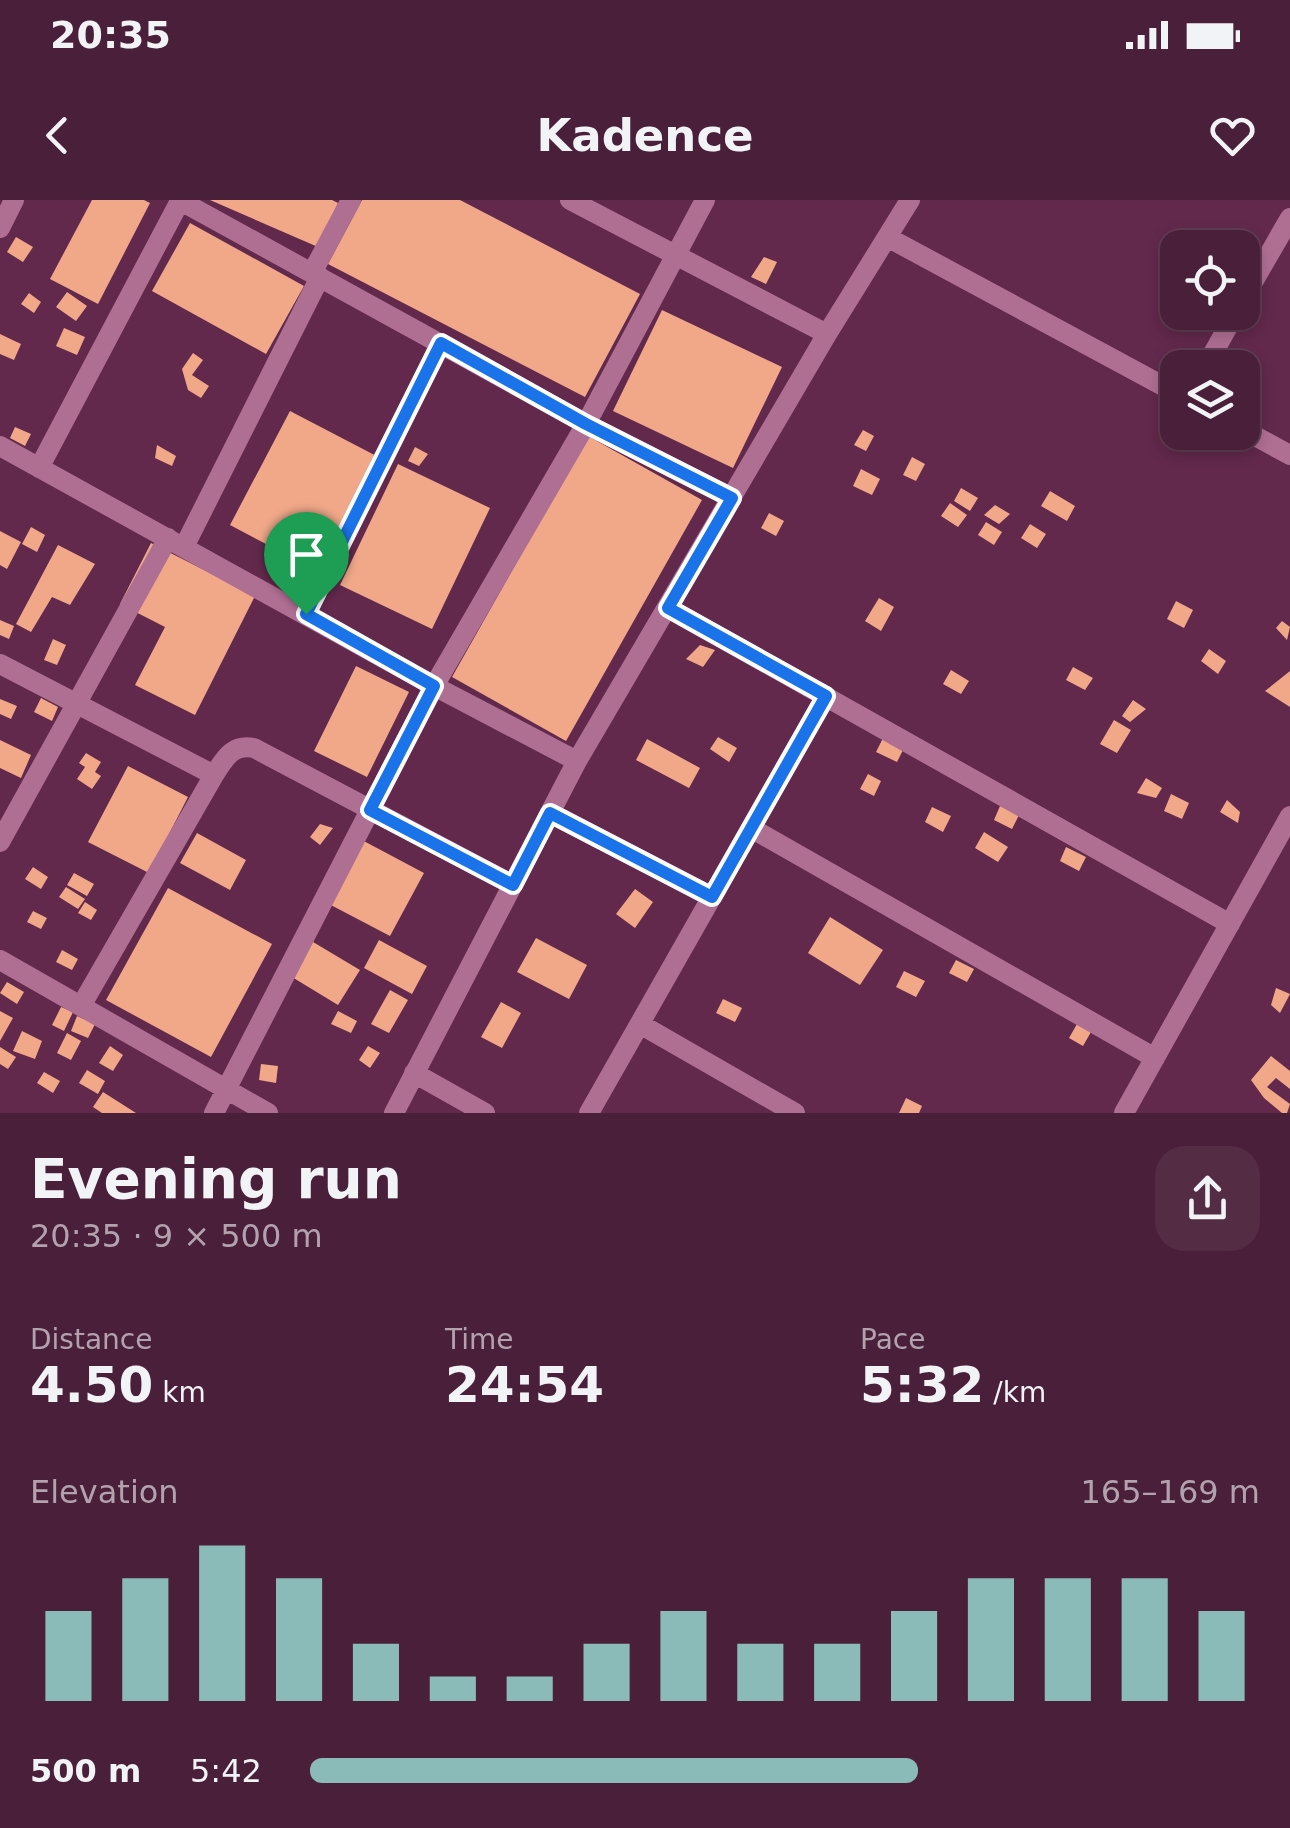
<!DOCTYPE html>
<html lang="en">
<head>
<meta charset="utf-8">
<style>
	body { margin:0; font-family:"DejaVu Sans",sans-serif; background:#542c44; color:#f1f3f6; height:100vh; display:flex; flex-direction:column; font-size:38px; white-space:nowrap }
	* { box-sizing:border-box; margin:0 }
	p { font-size:32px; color:#b2a2ae }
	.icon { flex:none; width:55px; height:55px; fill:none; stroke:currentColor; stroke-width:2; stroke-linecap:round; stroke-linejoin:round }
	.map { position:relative; height:913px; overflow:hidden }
	.drawer { display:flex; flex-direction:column; background:#4a1f39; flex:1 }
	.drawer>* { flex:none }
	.fabs { position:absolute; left:1160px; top:30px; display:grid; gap:20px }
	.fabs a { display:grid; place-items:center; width:100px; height:100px; border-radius:20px; background:#4a1f39; box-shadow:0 5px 15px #0003,0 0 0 2px #613d53; font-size:50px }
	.pin { position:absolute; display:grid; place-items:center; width:85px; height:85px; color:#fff; margin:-102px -42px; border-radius:50% 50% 50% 0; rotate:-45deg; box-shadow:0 0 10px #0007 }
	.pin .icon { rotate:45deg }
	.round { display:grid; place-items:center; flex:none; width:105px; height:105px; border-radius:30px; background:#542c44 }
	.summary { display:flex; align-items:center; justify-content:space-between; height:170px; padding:0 30px }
	h1 { font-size:55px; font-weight:600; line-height:75px }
	.figures { display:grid; grid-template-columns:repeat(3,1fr); gap:15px; height:170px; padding:10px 30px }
	.figures div { display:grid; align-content:center }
	.figures b { font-size:50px; font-weight:600 }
	.figures small { font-size:28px; font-weight:400 }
	.figures p { font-size:28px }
	.chart { height:280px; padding:20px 30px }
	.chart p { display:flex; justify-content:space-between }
	.chart svg { width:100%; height:180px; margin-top:10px; stroke:#8bbbb9; stroke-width:6 }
	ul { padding:0 30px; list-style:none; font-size:32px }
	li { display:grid; grid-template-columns:160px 120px 1fr; align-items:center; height:75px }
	li i { height:25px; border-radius:12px; background:#8bbbb9 }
	.status { display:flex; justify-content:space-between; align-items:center; height:70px; padding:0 50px; background:#4a1f39; direction:ltr }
	.status svg { height:28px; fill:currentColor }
	header { display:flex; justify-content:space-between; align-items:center; height:130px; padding:0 30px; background:#4a1f39; font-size:45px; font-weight:600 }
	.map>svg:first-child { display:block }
	.building { fill:#f0a889 }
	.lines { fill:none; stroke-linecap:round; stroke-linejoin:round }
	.minor { stroke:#af6f93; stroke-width:20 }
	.route-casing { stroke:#fff; stroke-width:20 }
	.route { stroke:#1a73e8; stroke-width:12 }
</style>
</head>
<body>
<div class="status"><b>20:35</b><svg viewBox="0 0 49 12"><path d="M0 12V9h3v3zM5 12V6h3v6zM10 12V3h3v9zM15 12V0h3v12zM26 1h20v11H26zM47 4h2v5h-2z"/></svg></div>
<header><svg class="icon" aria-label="back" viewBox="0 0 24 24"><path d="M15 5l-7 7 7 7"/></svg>Kadence<svg class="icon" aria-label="heart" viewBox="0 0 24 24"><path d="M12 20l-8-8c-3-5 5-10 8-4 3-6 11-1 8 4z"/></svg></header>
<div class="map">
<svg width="1290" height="913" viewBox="0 0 1290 913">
	<rect width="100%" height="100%" fill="#62294c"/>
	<!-- building -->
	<path class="building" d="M92 0H144L150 3 98 104 50 79Z
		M210 0H332L338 3 318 47Z
		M362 0H460L640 94 585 197 328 64Z
		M190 23 304 86 266 154 152 91Z
		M16 37 33 47 23 62 7 52Z
		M764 57 777 62 766 84 751 77Z
		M67 92 87 106 76 121 56 107Z
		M29 93 41 102 34 113 21 104Z
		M662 110 782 167 733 268 613 211Z
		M64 128 85 137 77 155 56 146Z
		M0 134 21 144 14 160 0 154Z
		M193 153 203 160 192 175 209 186 201 198 188 190 182 169Z
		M290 211 386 261 325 375 230 325Z
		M15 227 31 234 25 246 10 238Z
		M863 230 874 236 866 251 854 245Z
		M588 236 702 300 566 541 452 477Z
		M157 245 176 256 172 266 155 258Z
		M415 247 428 254 419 266 408 261Z
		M912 257 925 264 916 281 903 275Z
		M398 264 490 308 432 429 340 385Z
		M861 269 880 279 872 295 853 286Z
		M961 288 978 298 970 311 954 301Z
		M1050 291 1075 306 1067 321 1041 306Z
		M950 303 967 315 958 327 941 316Z
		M995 305 1010 314 999 324 984 315Z
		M769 313 784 321 776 336 761 328Z
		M986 322 1002 332 994 345 978 335Z
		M1030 324 1046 334 1037 348 1021 338Z
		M31 327 45 335 37 352 22 344Z
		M0 331 21 342 7 369 0 365Z
		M151 343 255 396 195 515 135 485 165 427 120 404Z
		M58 345 95 364 70 405 52 397 31 432 16 424Z
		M879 398 894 407 881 431 865 421Z
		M1176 401 1193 410 1184 428 1167 419Z
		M0 420 14 426 9 439 0 435Z
		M1282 421 1290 427 1287 440 1276 428Z
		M53 439 66 445 57 465 44 460Z
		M700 445 715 450 703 467 686 459Z
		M1209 449 1226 461 1218 474 1201 461Z
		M356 466 409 492 367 577 314 551Z
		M1073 467 1093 478 1085 490 1066 480Z
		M951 470 969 481 961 494 943 484Z
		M1290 471V507L1265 491Z
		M41 498 58 507 52 521 34 512Z
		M0 499 17 506 11 519 0 514Z
		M1133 500 1146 509 1130 522 1122 516Z
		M1114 520 1131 530 1117 553 1100 544Z
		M718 537 737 548 729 562 710 549Z
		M883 538 904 548 897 562 876 552Z
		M647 539 700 568 689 588 636 560Z
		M0 540 31 555 21 578 0 568Z
		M86 553 101 562 95 572 101 576 92 589 77 579 85 567 79 563Z
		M128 566 188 597 149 673 88 642Z
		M868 574 881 581 874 596 860 589Z
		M1146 578 1162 588 1156 598 1137 593Z
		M1171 594 1189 603 1182 619 1164 611Z
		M1227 600 1240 612 1238 623 1220 612Z
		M1000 606 1019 615 1012 629 994 620Z
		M932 607 951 616 943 632 925 622Z
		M320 624 333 628 320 645 310 637Z
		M984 632 1008 647 998 662 975 648Z
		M197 633 246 660 230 690 180 663Z
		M360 639 424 673 390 736 327 703Z
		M1066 647 1086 657 1079 671 1060 661Z
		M33 667 48 677 41 689 25 679Z
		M74 673 94 684 87 696 67 685Z
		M66 687 85 699 78 709 59 697Z
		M168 688 272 744 211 857 106 800Z
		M635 689 653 702 635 728 616 714Z
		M85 702 97 710 91 720 78 713Z
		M33 711 47 718 41 729 27 722Z
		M830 717 883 750 860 785 808 753Z
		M536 738 587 765 569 799 517 772Z
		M308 739 360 770 338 805 287 774Z
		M379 740 427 766 412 794 364 768Z
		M62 750 78 759 72 770 56 762Z
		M956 760 974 769 967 782 949 773Z
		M904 771 925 781 916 797 896 787Z
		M7 782 24 792 17 804 0 793Z
		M1276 788 1290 794 1280 813 1271 805Z
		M390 790 408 800 389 833 371 824Z
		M723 799 742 808 735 822 716 813Z
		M501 802 521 813 502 848 481 837Z
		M61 807 73 812 64 831 52 825Z
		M0 811 13 818 0 841Z
		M338 811 357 821 351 833 331 824Z
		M77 816 95 824 88 838 71 831Z
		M1077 824 1091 832 1083 846 1069 838Z
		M22 831 42 841 35 859 13 851Z
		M67 833 81 841 71 860 57 853Z
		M110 846 123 855 113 871 99 863Z
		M368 846 380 853 370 868 359 860Z
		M0 847 16 857 8 869 0 864Z
		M1271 856 1290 871V889L1276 878 1267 887 1290 904 1287 913H1282L1264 898 1251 880Z
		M261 864 278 866 276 883 259 880Z
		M87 870 105 881 98 894 79 883Z
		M44 872 60 881 53 893 37 883Z
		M103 892 136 913H102L93 907Z
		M906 898 922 906 919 913H899Z"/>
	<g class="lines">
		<!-- minor -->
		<path class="minor" d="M179 0 586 224 732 298
			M570 0 827 134
			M0 28 14 0
			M887 37 1178 194
			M312 73 351 0
			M1242 101 1290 18
			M1205 168 1236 112
			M1242 229 1290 255
			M0 246 434 486 577 561
			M39 268 180 1
			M184 347 320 77
			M668 408 1230 724
			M306 414 441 143
			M0 464 214 575
			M550 613 712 697
			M751 628 1155 858
			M0 642 168 338
			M0 760 268 913
			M81 806 214 575C225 558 232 544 254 548L513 685
			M640 824 795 913
			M414 873 485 913
			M214 913 434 486 586 224 705 0
			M394 913 577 561 827 134 910 0
			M589 913 826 496
			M1124 913 1290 616"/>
	</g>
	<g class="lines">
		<!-- route casing -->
		<g class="route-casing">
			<path id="route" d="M441 143 586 224 732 298 668 408 826 496 712 697 550 613 513 685 370 610 434 486 306 414Z"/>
		</g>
		<!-- route -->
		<use href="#route" class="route"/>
	</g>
</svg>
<div class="fabs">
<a><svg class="icon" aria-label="locate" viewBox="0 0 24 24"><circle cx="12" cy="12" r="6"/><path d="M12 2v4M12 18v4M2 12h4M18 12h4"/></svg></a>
<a><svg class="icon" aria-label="layers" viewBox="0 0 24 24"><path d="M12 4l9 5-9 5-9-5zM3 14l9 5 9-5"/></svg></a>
</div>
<div class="pin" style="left:306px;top:414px;background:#1e9e55"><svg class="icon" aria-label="arrive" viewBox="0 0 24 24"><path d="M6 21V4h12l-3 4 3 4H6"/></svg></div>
</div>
<section class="drawer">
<div class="summary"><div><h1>Evening run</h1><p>20:35 · 9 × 500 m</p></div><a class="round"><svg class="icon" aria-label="share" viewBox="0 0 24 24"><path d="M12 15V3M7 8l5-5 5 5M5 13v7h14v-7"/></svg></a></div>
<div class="figures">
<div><p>Distance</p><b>4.50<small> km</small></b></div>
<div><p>Time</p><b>24:54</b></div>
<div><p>Pace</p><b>5:32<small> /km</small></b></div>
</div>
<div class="chart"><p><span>Elevation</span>165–169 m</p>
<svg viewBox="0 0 160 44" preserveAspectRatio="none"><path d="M5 44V22M15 44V14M25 44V6M35 44V14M45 44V30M55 44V38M65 44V38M75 44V30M85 44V22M95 44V30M105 44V30M115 44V22M125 44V14M135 44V14M145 44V14M155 44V22"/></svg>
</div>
<ul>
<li><b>500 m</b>5:42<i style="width:64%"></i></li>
</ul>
</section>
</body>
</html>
